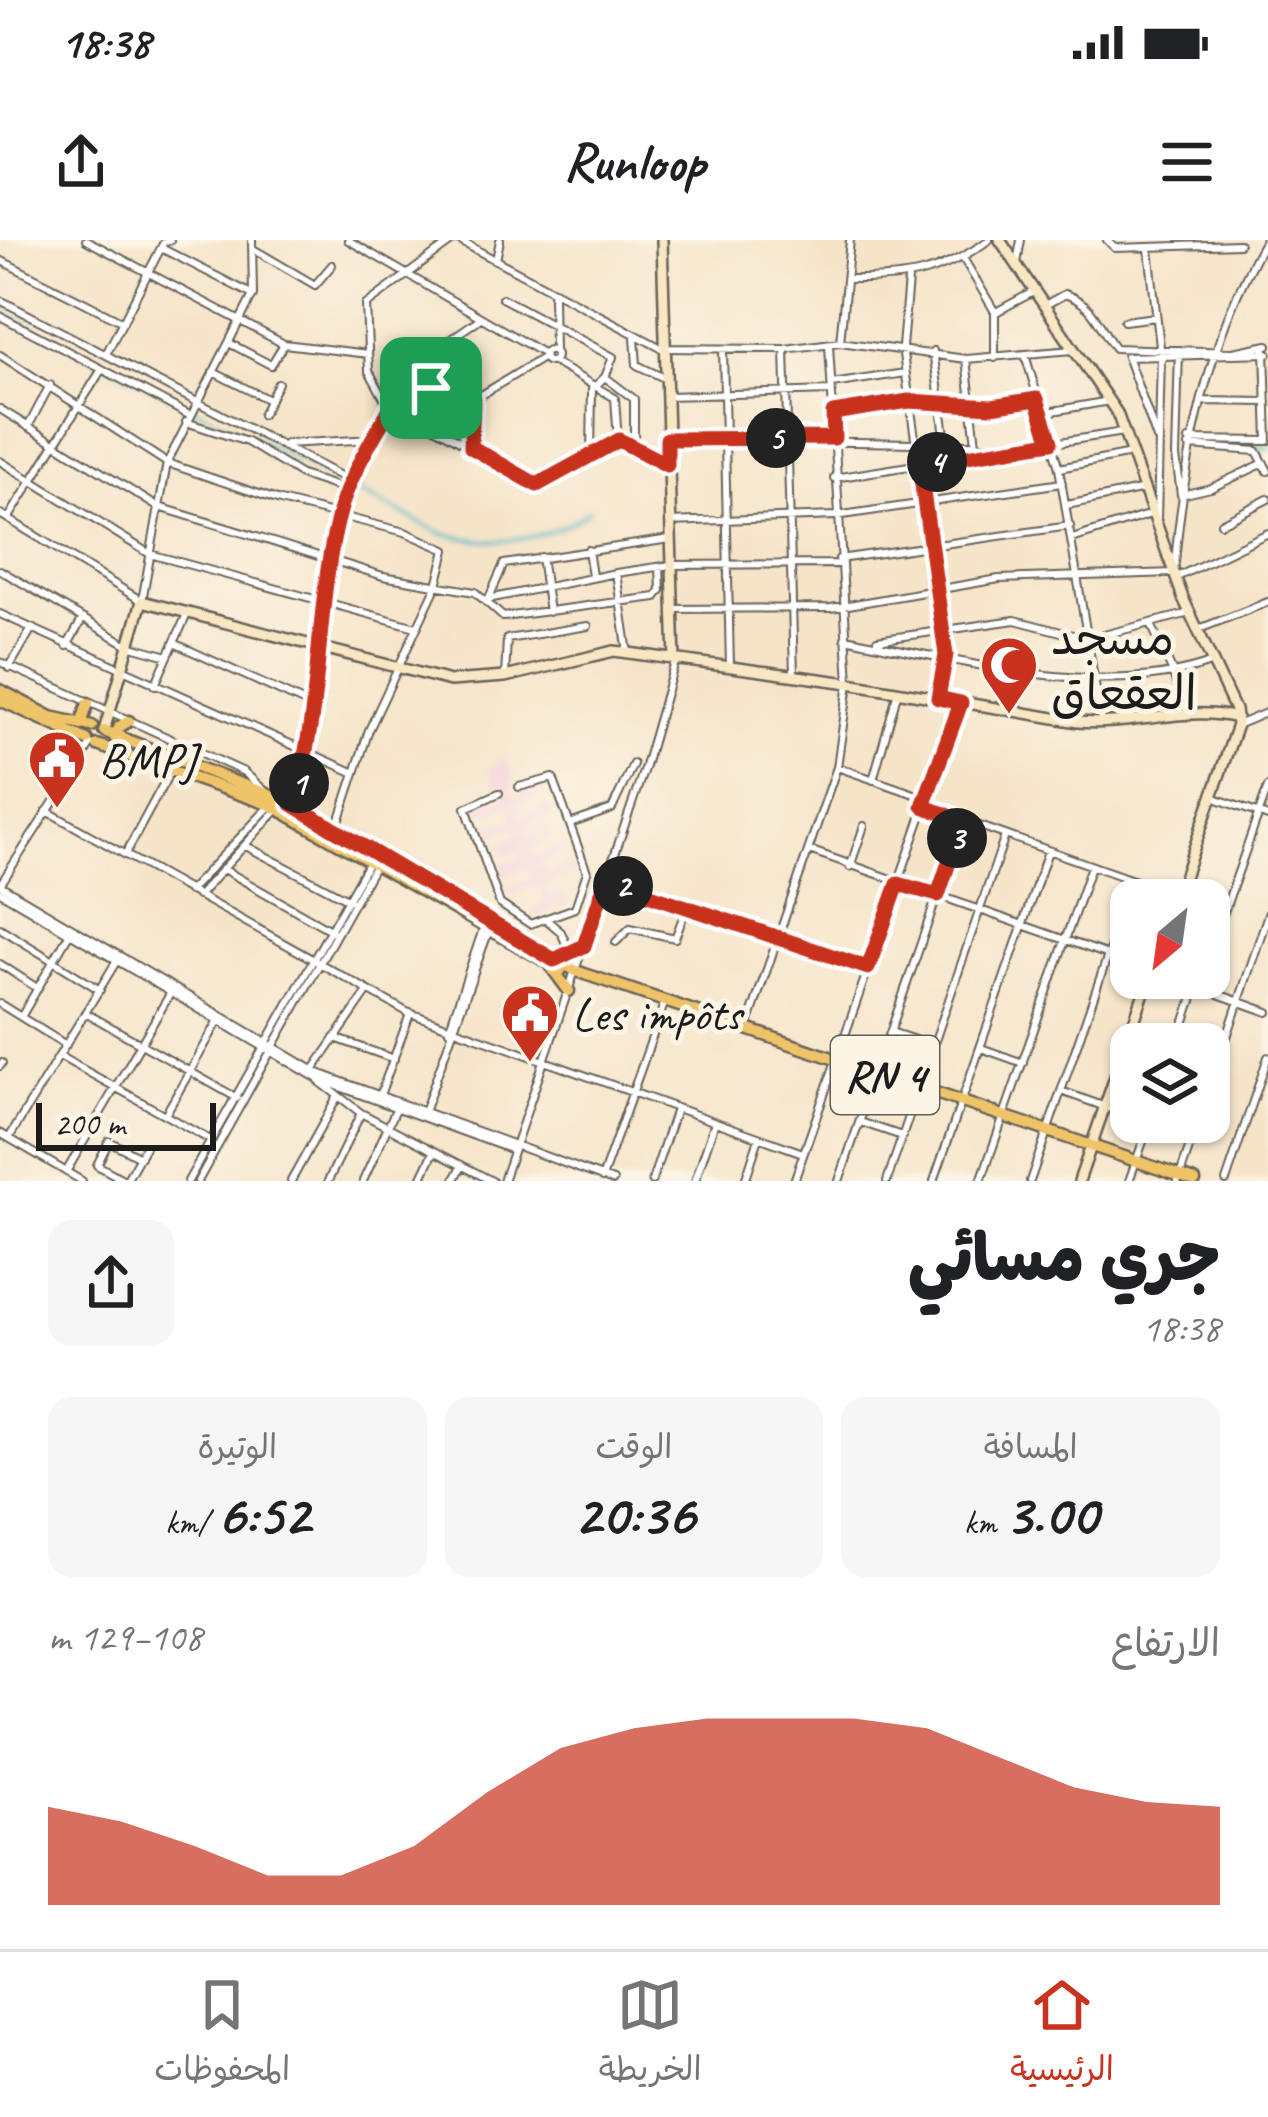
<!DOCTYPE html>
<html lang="ar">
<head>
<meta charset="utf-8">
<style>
	body { margin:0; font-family:Caveat,"Playpen Sans Arabic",sans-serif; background:#f6f6f6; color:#202124; direction:rtl; height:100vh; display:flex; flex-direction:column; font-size:45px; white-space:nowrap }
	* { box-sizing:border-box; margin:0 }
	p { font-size:39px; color:#757577 }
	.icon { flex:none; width:66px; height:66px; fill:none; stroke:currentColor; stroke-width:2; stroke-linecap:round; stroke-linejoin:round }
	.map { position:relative; height:941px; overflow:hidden; direction:ltr }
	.drawer { display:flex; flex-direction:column; background:#fff; flex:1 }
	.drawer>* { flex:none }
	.needle { width:78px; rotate:209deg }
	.controls { position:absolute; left:1110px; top:639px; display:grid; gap:24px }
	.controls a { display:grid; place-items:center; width:120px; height:120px; border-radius:24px; background:#fff; box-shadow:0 3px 9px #0004; font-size:60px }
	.scale { position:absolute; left:36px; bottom:30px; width:180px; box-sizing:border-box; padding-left:12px; border:6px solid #1c1c1c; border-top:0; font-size:33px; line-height:42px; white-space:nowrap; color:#1c1c1c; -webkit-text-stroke:9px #fcf5e5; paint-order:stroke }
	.pin { position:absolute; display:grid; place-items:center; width:102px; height:102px; color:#fff; margin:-51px; border-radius:24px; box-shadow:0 6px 18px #0006 }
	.km { position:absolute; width:60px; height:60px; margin:-30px; border-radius:50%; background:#222; color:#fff; font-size:33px; line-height:60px; text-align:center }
	.round { display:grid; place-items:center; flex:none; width:126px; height:126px; border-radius:24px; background:#f6f6f6 }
	.summary { display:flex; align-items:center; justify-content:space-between; height:204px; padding:0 48px }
	h1 { font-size:66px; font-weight:800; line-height:90px }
	.stats { display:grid; grid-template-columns:repeat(3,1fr); gap:18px; height:204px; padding:12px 48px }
	.stats div { display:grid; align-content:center; border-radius:24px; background:#f6f6f6; text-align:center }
	.stats b { font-size:60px; font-weight:800 }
	.stats small { font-size:33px; font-weight:400 }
	.stats p { font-size:33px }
	.chart { height:336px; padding:24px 48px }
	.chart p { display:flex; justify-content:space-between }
	.chart svg { width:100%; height:216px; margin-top:12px; fill:#c8321e; opacity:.7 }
	.status { display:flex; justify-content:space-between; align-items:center; height:84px; padding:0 60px; background:#fff; direction:ltr }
	.status svg { height:33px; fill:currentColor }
	header { display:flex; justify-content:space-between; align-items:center; height:156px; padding:0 48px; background:#fff; font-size:54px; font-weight:800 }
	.menu { display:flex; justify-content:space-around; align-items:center; height:168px; border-top:3px solid #e0e0e0; background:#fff; font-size:33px; color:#757577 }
	.menu a { display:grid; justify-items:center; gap:6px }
	.menu .active { color:#c8321e }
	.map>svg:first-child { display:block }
	.built { fill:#f4cfdd }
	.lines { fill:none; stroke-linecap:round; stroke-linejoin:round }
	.stream { stroke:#50bdc7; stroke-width:3 }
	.canal { stroke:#50bdc7; stroke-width:6 }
	.street-casing { stroke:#686259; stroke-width:10 }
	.secondary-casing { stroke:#686259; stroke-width:14 }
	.primary-casing { stroke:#686259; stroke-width:15 }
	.street { stroke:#fff; stroke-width:6 }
	.secondary { stroke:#f9e7c3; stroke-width:9 }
	.primary { stroke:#efc469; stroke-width:10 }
	.route-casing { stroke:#fff; stroke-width:24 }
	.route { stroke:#c8321e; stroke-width:15 }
	.labels { text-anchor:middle; stroke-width:10; stroke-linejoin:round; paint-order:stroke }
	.shield { fill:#fcf5e5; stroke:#5f5d58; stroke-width:3 }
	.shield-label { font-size:45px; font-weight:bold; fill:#1c1c1c }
	.poi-label { font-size:48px; fill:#1c1c1c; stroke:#fcf5e5; text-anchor:start }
</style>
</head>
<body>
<div class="status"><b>18:38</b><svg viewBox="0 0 49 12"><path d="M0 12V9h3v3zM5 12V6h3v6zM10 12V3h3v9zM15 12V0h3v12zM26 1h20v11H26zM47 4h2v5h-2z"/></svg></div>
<header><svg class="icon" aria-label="menu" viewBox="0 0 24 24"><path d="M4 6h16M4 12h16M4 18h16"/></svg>Runloop<svg class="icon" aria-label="share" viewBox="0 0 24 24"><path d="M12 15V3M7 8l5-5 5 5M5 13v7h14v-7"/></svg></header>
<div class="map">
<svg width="1268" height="941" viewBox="0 0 1268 941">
	<rect width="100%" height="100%" fill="#fcf5e5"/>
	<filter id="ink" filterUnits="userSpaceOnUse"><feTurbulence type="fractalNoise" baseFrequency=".00833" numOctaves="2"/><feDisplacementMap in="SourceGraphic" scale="24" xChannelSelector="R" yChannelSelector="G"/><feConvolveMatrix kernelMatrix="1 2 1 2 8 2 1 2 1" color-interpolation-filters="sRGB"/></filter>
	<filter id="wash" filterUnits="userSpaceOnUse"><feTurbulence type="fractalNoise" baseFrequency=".004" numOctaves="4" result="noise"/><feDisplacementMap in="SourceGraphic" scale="48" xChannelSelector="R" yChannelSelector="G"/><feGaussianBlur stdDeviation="2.7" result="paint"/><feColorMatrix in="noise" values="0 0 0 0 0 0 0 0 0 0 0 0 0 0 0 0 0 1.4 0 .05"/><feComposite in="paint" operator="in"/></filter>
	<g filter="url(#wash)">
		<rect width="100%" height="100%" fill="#f6e4c9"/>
		<!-- built -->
		<path class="built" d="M504 518 514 536 510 551 515 555 543 542 547 552 518 563 523 576 549 563 553 575 528 584 526 595 548 586 553 596 531 610 538 615 565 601 569 612 541 623 545 634 573 621 577 633 547 644V654L565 653 569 664 534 677 531 668 543 664V650L537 646 508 656 505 647 532 639 528 628 499 638 495 625 523 618 521 611 504 614 501 604 521 592 515 587 488 596 485 587 512 579 508 566 480 575 477 566 504 559V549L495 545 489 529Z"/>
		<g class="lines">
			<!-- stream -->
			<path class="stream" d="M0 70 438 292C492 308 543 304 590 270"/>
			<!-- canal -->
			<path class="canal" d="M1248 208H1268"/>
		</g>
	</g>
	<g filter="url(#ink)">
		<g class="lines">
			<!-- street casing -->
			<g class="street-casing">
				<path id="street" d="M86 0 284 104 368 114
					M348 0 544 114
					M454 0 366 65 369 131 384 158 537 245 618 200
					M458 0 661 108 785 109 840 102 966 119 1073 110
					M1107 0 1115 8 1239 4
					M161 8 253 55
					M1149 9 1161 116 1157 280
					M255 10 315 45 332 25
					M963 18 995 72V118
					M0 20 123 82
					M496 20 500 0
					M1017 23 1021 0
					M846 39C906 40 939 35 989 0
					M908 40 902 107 946 415 937 457
					M553 55 554 111
					M502 58 613 117 605 137
					M0 60 350 241
					M1045 65 1065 54C1097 66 1097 85 1115 108L1233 112 1268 105
					M996 72 1035 51
					M0 76 102 129 8 279
					M1124 81 1156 77
					M635 98 637 125 664 138
					M840 102 850 0
					M229 103 271 125 284 104
					M723 109 730 427
					M785 109 794 435
					M544 116a6 6 0 1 1 12 0a6 6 0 1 1-12 0Z
					M1179 110 1176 216 1181 255 1211 248 1264 223
					M1265 110 1268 201
					M933 111 946 202
					M106 114 164 2 170 0
					M0 115 167 223 280 261 405 292 446 310 437 345 369 490 337 588
					M1127 116 1157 199
					M1127 117 1268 113
					M1026 118 1059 228 1101 480
					M966 119 976 204
					M553 122 615 158 618 200 667 225
					M102 129 189 175
					M213 132 269 160
					M832 144 905 133
					M594 147 605 137 634 159V209
					M667 156 831 151
					M1202 161 1267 162
					M0 169 156 266 383 336 475 352 503 377 656 357 661 350 660 327
					M833 173 909 161 992 166 1037 159
					M1042 173 1109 161
					M262 175 278 143
					M411 175 431 149 473 160
					M186 182 247 202 301 235 347 250
					M28 187 50 145
					M667 199 976 204 996 210
					M1189 200 1268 201
					M286 204 373 199
					M471 206 473 160 544 117
					M1189 206 1257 211 1268 231
					M591 216 592 147
					M0 221 150 314 416 387
					M1059 228 1131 214
					M834 238 1123 192
					M1067 265 1145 249
					M0 274 142 361 167 223 253 55 252 0
					M669 282 836 276 1062 243
					M1221 283 1268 259
					M1072 299 1151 274
					M588 310 592 336
					M541 317 549 372
					M839 319 1070 286
					M0 330 128 405 168 416
					M1175 338 1268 293
					M489 358 504 324 670 299
					M488 359 616 333
					M672 369 831 368 999 339 1174 333C1184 218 1206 102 1265 0
					M0 374 355 533
					M1151 384 1174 435
					M1199 389 1268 362
					M845 398C957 420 1105 462 1213 422
					M877 400 1015 380 1088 399 1190 373
					M174 403 314 467
					M67 406 82 380
					M628 413 616 333 671 325 839 324
					M0 422 244 532 265 551
					M9 428 31 390
					M1173 435 1189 476
					M505 437 507 399 588 386
					M155 445 188 372
					M1237 485 1268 472
					M91 504 0 645 318 833 613 941
					M837 527 926 558
					M873 540 898 451
					M499 553 466 568 500 664 530 684 575 668 587 632 553 538 519 547
					M1212 557 1268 577
					M292 564 309 513 337 292 347 250 410 127 478 80
					M923 566 1178 656
					M47 571 407 772 803 913
					M570 584 612 569 633 524
					M246 606 349 660
					M809 610 1131 723
					M125 615 172 528
					M850 627 864 586
					M223 629 332 691
					M606 640 868 727
					M189 651 269 567
					M0 652 318 839 510 909 516 907
					M198 656 277 570
					M548 681 561 692 570 713
					M0 688 100 750
					M1217 692 1268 547
					M616 702 630 688 675 698 687 667
					M0 724 37 748
					M1173 738 1268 772
					M0 764 66 805
					M86 773 237 858
					M21 777 69 694
					M747 787 837 527 849 443 829 105
					M449 790 483 689
					M891 792 933 806
					M335 798 394 819
					M1177 804 1197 746
					M981 808 1023 823
					M59 816 210 900
					M0 826 2 823
					M312 832 368 751
					M319 841 361 873 492 941
					M1061 851 1131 876
					M1209 851 1268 674
					M380 855 410 774
					M165 875 218 782
					M423 875 489 690
					M860 882 902 896
					M0 893 82 941
					M9 898 116 722
					M66 932 170 754
					M602 938 664 764
					M126 941 97 925 109 901 140 917
					M126 941 145 907
					M188 941 370 620
					M198 941 375 625
					M291 941 337 858
					M328 941 361 873
					M363 941 396 869
					M420 941 434 912
					M454 941 462 926
					M503 941 645 526 675 422
					M652 941 676 869
					M695 941 715 882
					M745 941 759 898
					M794 941 961 463
					M839 941 963 581
					M887 941 1005 596
					M934 941 1048 611
					M981 941 1091 626
					M1030 941 1134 640
					M1129 941 1150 882
					M1178 941 1198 882
					M1226 941 1268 817"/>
			</g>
			<!-- secondary casing -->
			<g class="secondary-casing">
				<path id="secondary" d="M662 0 675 422
					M1000 0 1117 173 1183 358 1235 470 1237 485 1176 660
					M104 491 142 361 450 441 505 437 614 411 849 443 1078 482C1131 487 1186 465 1237 478
					M1079 941 1149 738"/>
			</g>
			<!-- primary casing -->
			<g class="primary-casing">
				<path id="primary" d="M0 450 51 477 92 486
					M0 460 87 500
					M81 485 88 463
					M104 491 292 564 576 731 1195 941
					M67 495 79 521
					M115 498 119 487 129 481
					M97 505 271 565 561 730
					M555 719 584 706
					M552 728 569 751"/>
			</g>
			<!-- street -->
			<use href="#street" class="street"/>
			<!-- secondary -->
			<use href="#secondary" class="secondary"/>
			<!-- primary -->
			<use href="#primary" class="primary"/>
		</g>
	</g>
	<g class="lines" filter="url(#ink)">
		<!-- route casing -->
		<g class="route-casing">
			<path id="route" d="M431 148 473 160 471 207 537 245 619 200 667 225V199L834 198 833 173 909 161 992 166 1037 159 1051 202 919 224 946 415 938 458 961 463 923 566 963 581 938 655 898 644 868 728 606 640 584 706 554 720 292 564C325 467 313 362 342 264 353 229 374 197 392 165L411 175Z"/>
		</g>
		<!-- route -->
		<use href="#route" class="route"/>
	</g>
	<!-- icons -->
	<defs>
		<g id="mosque-pin" transform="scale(3)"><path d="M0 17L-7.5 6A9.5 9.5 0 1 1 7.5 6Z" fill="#c8321e" stroke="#fcf5e5"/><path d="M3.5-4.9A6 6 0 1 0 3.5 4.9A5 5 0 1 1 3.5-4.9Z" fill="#fff"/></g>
		<g id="civic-pin" transform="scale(3)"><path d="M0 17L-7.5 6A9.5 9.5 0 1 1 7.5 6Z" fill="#c8321e" stroke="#fcf5e5"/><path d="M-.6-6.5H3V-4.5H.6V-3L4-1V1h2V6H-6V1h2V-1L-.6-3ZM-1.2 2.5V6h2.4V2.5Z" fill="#fff"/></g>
	</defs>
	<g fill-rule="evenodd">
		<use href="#mosque-pin" x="1009" y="425"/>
		<use href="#civic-pin" x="57" y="519"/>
		<use href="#civic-pin" x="530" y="773"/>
	</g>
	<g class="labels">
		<!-- shield labels -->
		<rect class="shield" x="831" y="796" width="108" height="78" rx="9"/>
		<g class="shield-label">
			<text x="885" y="851">RN 4</text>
		</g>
		<!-- poi labels -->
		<g class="poi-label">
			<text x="1051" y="414">مسجد<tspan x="1051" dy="55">العقعاق</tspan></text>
			<text x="99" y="536">BMPJ</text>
			<text x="572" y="790">Les impôts</text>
		</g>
	</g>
</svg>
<div class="controls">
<a><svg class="needle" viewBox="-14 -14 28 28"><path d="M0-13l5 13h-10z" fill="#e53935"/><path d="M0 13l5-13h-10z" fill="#757577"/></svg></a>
<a><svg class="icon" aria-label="layers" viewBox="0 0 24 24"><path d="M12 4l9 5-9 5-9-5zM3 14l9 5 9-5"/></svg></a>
</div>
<div class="scale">200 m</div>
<div class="pin" style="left:431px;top:148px;background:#1e9e55"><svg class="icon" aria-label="arrive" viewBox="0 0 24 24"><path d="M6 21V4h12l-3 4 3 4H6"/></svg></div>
<b class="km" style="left:299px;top:543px">1</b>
<b class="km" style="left:623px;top:646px">2</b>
<b class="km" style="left:957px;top:598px">3</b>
<b class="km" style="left:937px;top:222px">4</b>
<b class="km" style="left:776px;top:198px">5</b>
</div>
<section class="drawer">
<div class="summary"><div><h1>جري مسائي</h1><p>18:38</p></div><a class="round"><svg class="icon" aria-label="share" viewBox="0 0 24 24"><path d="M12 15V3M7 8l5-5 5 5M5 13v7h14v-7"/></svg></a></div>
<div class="stats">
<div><p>المسافة</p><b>3.00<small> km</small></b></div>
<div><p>الوقت</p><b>20:36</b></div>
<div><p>الوتيرة</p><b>6:52<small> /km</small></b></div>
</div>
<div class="chart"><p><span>الارتفاع</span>108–129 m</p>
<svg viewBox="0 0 160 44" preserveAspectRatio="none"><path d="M0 44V24L10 27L20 32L30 38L40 38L50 32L60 21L70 12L80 8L90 6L100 6L110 6L120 8L130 14L140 20L150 23L160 24V44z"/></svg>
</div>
</section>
<nav class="menu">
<a class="active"><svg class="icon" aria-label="home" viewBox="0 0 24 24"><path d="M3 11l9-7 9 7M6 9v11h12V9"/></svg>الرئيسية</a>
<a><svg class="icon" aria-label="map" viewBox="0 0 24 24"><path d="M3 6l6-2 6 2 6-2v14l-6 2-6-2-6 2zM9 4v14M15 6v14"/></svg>الخريطة</a>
<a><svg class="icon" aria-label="saved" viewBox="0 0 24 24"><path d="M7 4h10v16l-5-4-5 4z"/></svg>المحفوظات</a>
</nav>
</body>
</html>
